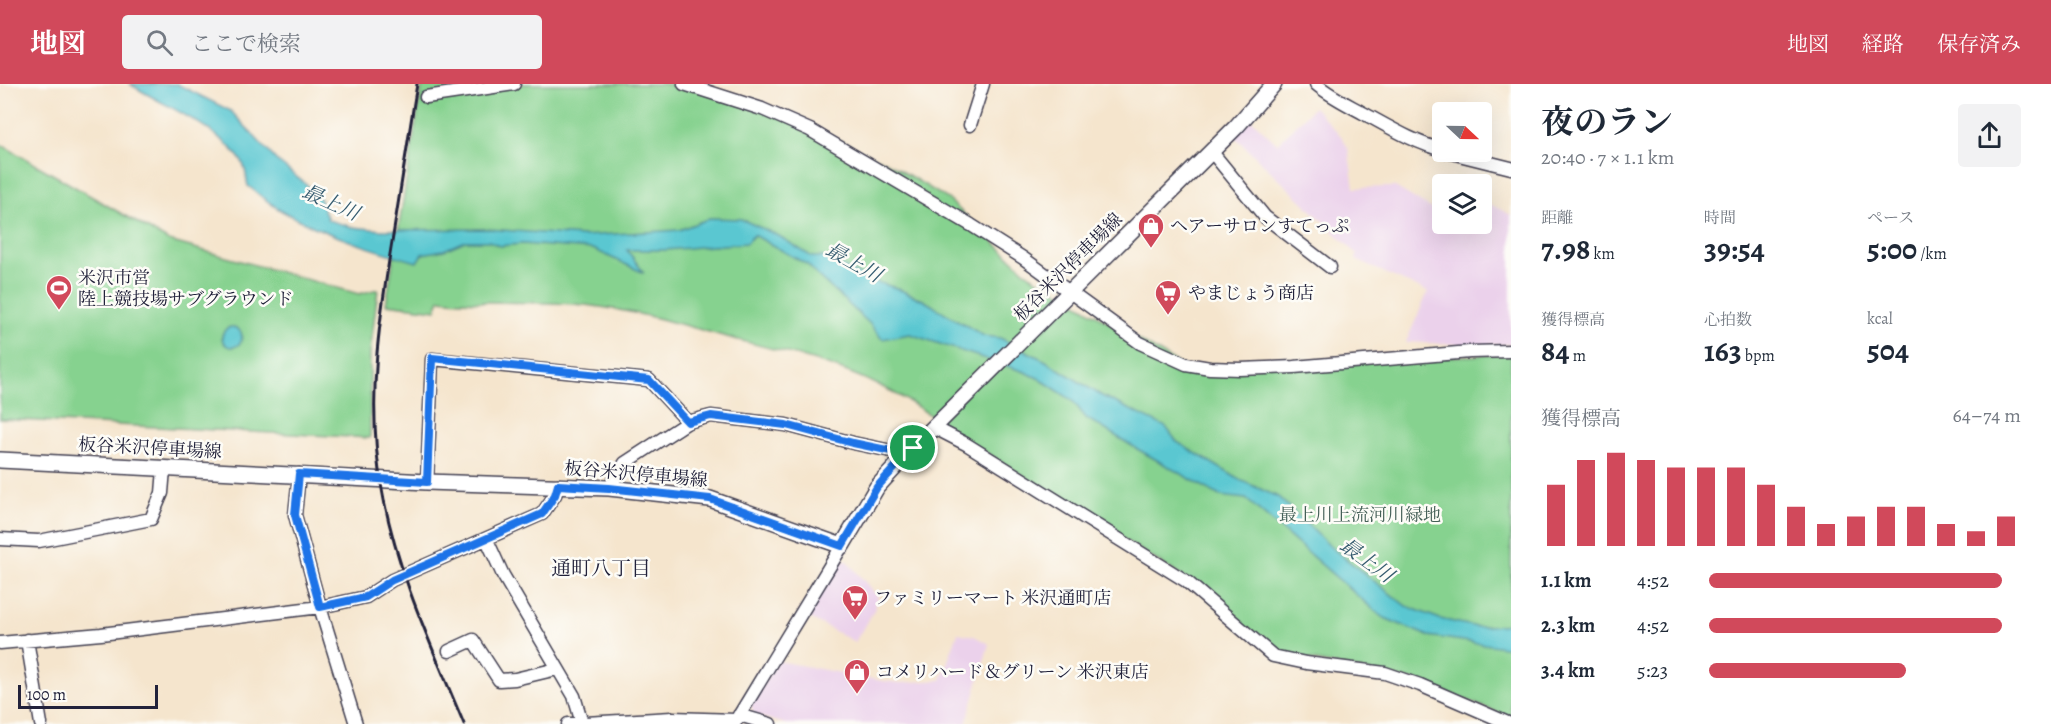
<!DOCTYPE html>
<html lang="ja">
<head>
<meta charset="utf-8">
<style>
	body { margin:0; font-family:Alegreya,"Noto Serif JP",serif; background:#f2f2f3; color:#1f2937; height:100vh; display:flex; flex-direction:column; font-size:22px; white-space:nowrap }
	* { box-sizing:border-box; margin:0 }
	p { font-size:20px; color:#747a83 }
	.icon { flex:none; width:33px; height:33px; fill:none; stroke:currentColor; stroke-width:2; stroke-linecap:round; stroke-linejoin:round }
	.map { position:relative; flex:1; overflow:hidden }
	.drawer { display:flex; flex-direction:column; background:#fff; width:540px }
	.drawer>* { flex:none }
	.needle { width:39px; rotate:112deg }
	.fabs { position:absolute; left:1432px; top:18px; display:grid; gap:12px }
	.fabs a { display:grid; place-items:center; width:60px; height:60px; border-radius:6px; background:#fff; box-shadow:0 6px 24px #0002; font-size:30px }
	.scale { position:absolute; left:18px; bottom:15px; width:140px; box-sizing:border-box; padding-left:6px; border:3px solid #22223b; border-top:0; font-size:16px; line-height:21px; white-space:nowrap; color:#22223b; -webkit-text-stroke:4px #fdfcf7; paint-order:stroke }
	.pin { position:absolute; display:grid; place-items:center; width:51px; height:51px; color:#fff; margin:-26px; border:3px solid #fff; border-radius:50%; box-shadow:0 2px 6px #0007 }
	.round { display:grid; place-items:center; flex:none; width:63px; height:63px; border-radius:6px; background:#f2f2f3 }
	.headline { display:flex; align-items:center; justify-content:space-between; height:102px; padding:0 30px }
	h1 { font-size:33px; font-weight:700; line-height:45px }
	.metrics { display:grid; grid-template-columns:repeat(3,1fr); gap:9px; height:102px; padding:6px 30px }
	.metrics div { display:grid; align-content:center }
	.metrics b { font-size:30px; font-weight:700 }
	.metrics small { font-size:16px; font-weight:400 }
	.metrics p { font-size:16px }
	.chart { height:168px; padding:12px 30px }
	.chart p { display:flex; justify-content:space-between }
	.chart svg { width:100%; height:108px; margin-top:6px; stroke:#d1495b; stroke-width:6 }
	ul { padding:0 30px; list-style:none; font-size:20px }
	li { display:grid; grid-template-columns:96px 72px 1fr; align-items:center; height:45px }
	li i { height:15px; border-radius:8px; background:#d1495b }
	header { display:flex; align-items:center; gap:36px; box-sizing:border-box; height:84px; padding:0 30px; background:#d1495b; color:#fff }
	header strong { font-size:28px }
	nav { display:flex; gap:33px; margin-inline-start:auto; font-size:21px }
	.search { width:420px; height:54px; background:#f2f2f3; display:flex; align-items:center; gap:15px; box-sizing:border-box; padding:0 21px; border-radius:6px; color:#747a83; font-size:22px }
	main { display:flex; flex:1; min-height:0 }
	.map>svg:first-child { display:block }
	.built { fill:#ebd1eb }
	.green { fill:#86d28f; stroke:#547a65; stroke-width:1.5 }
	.water { fill:#5ac7d1; stroke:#3e7486; stroke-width:1.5 }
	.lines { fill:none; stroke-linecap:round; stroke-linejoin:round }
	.minor-casing { stroke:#423f51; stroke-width:15 }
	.major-casing { stroke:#423f51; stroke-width:18 }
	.minor { stroke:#fff; stroke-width:12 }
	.major { stroke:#fff; stroke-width:15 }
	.rail { stroke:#22223b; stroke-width:3 }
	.route-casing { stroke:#fff; stroke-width:12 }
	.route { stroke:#1a73e8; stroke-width:8 }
	.labels { text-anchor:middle; stroke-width:5; stroke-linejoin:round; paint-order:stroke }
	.poi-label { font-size:18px; fill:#22223b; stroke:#fdfcf7; text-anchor:start }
	.street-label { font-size:18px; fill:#22223b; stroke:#fdfcf7 }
	.park-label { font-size:18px; fill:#456058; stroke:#fdfcf7 }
	.water-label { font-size:20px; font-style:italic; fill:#365c70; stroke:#fdfcf7 }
	.neighbourhood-label { font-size:20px; fill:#22223b; stroke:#fdfcf7 }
</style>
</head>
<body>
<header>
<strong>地図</strong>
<div class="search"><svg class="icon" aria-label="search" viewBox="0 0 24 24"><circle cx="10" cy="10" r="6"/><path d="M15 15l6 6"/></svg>ここで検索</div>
<nav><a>地図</a><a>経路</a><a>保存済み</a></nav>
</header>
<main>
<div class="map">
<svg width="1511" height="640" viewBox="0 0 1511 640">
	<rect width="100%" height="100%" fill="#fdfcf7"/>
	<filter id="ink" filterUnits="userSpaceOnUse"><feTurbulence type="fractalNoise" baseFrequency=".0167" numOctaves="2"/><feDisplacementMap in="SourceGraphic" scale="12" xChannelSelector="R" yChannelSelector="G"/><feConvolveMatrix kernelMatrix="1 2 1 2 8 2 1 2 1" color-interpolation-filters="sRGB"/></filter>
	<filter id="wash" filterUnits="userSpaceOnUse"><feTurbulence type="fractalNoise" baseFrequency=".008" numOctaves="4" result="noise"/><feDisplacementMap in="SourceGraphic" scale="24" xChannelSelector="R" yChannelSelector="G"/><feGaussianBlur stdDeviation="1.35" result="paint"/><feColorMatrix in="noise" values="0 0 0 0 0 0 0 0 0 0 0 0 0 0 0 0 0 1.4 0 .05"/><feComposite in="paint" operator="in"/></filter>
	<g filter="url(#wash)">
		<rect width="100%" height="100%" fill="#f5e5cd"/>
		<!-- built -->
		<path class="built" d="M1314 23 1341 52 1348 64 1354 104 1395 103 1437 128 1443 116V140H1482V116L1511 131V260L1471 261 1406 258 1428 208 1356 176 1357 170 1234 52 1251 35 1277 60Z
			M846 476 878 513 875 524 855 558 806 532 838 478Z
			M958 549 974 552 989 560 966 640H786L754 631 751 620 778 577 883 597 901 599 941 596Z"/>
		<!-- green -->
		<path class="green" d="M494 0H689L764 21 890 80 948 115 1028 190 1185 284 1511 270V634L1421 598 1275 569 1188 496 947 344C878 288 806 274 723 252 677 239 632 226 585 221 537 216 488 221 440 215L436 226 386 220 422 2H481Z
			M0 60 169 157 359 210 378 205 370 269V354L0 335Z"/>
		<!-- water -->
		<path class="water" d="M130 0H177L231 27 278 78 318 110 328 136 352 143 382 146 488 145 582 152 679 146 710 134 741 135 779 152 812 173H823L870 196 896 204 923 216 984 252 1000 254 1046 277 1102 312 1166 343 1177 358 1240 396 1278 413 1332 464 1406 522 1440 535 1477 543 1511 540V564L1428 552 1382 533 1246 415 1220 412 1139 366 1086 334 1072 316 1040 295 1025 288 910 250 882 255 869 239 818 192 808 181 754 151 746 159 665 166H627L644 189 593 165 522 160 499 162 489 157H465L444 166 422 170 417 178C371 165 325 151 282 127 270 120 259 110 248 102 246 94 246 82 241 76 214 40 167 24 130 0Z
			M222 253a10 10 0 1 1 20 0a10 10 0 1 1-20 0Z"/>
	</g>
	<g filter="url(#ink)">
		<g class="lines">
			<!-- minor casing -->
			<g class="minor-casing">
				<path id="minor" d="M684 0 762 25 810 46 971 141 1023 174 1140 259 1186 280 1210 284 1240 285 1294 283 1470 268 1511 267
					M1316 0C1330 12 1347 20 1363 29 1389 43 1415 59 1443 66
					M426 13 514 0
					M970 41 983 0
					M1211 67 1265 133 1330 183
					M1447 68 1511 84
					M935 344 966 360 1186 497 1273 572 1306 579 1385 589 1420 601 1510 640
					M299 390 295 431 320 523 356 640
					M427 398 432 275 649 296 688 338
					M609 404 625 379 688 338 711 332 786 341 853 359 901 369 912 365
					M0 455 39 457 151 435 162 409 164 385
					M487 456 503 491 574 612 582 639
					M27 556 41 640
					M0 559 101 550 320 523 366 513 392 496 542 430 555 411 558 401
					M449 567 473 556 499 596 515 595 557 585
					M739 631 770 640
					M568 640 672 634 736 636
					M734 640 842 462"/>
			</g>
			<!-- major casing -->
			<g class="major-casing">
				<path id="major" d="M0 376 427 398 609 404 710 415 842 462 877 403 913 364 1236 43 1274 0"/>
			</g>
			<!-- minor -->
			<use href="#minor" class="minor"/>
			<!-- major -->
			<use href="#major" class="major"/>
			<!-- rail -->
			<path class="rail" d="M417 0C409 51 401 102 393 152 379 236 366 321 382 405 396 487 432 563 464 640"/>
		</g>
	</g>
	<g class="lines" filter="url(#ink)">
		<!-- route casing -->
		<g class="route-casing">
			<path id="route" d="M432 274 649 296 688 338 711 332 786 341 853 359 901 369 913 364 877 403 842 462 710 415 609 404 558 401 555 411 542 430 392 496 366 513 320 523 295 431 299 390 427 398Z"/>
		</g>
		<!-- route -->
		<use href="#route" class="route"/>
	</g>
	<!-- icons -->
	<defs>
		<g id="shop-pin" transform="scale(1.35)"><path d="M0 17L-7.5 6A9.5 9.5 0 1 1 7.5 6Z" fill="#d1495b" stroke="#fdfcf7"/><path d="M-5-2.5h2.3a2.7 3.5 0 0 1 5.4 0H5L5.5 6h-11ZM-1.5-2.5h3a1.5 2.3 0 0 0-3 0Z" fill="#fff"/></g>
		<g id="stadium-pin" transform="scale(1.35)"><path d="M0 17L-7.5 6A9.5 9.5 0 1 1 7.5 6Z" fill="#d1495b" stroke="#fdfcf7"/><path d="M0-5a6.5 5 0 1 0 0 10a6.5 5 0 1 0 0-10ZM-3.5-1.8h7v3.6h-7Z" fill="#fff"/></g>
		<g id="supermarket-pin" transform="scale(1.35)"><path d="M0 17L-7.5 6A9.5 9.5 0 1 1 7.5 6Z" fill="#d1495b" stroke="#fdfcf7"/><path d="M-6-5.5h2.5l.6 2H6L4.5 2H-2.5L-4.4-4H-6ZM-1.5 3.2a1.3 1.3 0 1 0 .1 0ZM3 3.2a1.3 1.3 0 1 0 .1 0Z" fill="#fff"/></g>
	</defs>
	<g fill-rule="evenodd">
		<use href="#shop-pin" x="1151" y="142"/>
		<use href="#stadium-pin" x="59" y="204"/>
		<use href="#supermarket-pin" x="1168" y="209"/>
		<use href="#supermarket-pin" x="855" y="514"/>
		<use href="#shop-pin" x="857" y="588"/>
	</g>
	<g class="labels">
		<!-- poi labels -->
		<g class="poi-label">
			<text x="1170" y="148">ヘアーサロンすてっぷ</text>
			<text x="78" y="200">米沢市営<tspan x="78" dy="21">陸上競技場サブグラウンド</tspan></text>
			<text x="1188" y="215">やまじょう商店</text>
			<text x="874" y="520">ファミリーマート 米沢通町店</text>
			<text x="876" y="594">コメリハード＆グリーン 米沢東店</text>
		</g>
		<!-- street labels -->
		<g class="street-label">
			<text transform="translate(1068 183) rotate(-45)" y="6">板谷米沢停車場線</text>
			<text transform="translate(150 364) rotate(3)" y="6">板谷米沢停車場線</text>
			<text transform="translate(636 390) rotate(5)" y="6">板谷米沢停車場線</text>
		</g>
		<!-- park labels -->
		<g class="park-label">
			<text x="1360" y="437">最上川上流河川緑地</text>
		</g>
		<!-- water labels -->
		<g class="water-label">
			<text transform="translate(331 118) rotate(24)" y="7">最上川</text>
			<text transform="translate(854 178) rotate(29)" y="7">最上川</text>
			<text transform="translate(1367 476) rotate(36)" y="7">最上川</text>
		</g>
		<!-- neighbourhood labels -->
		<g class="neighbourhood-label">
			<text x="601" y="491">通町八丁目</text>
		</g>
	</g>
</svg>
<div class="fabs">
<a><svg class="needle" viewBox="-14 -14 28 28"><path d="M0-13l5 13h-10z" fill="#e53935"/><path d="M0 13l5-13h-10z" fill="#747a83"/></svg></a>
<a><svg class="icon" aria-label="layers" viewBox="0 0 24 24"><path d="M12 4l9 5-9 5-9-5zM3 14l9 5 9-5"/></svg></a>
</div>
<div class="scale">100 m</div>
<div class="pin" style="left:913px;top:364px;background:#1e9e55"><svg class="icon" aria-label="arrive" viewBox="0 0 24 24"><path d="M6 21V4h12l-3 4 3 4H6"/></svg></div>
</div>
<section class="drawer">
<div class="headline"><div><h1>夜のラン</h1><p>20:40 · 7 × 1.1 km</p></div><a class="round"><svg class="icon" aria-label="share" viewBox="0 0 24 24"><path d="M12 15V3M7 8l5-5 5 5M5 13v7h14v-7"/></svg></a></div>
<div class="metrics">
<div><p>距離</p><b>7.98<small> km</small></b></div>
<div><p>時間</p><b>39:54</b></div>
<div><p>ペース</p><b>5:00<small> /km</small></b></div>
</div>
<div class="metrics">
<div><p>獲得標高</p><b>84<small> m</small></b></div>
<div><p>心拍数</p><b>163<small> bpm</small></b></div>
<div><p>kcal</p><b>504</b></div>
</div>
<div class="chart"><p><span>獲得標高</span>64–74 m</p>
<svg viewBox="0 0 160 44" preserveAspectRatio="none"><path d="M5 44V19M15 44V9M25 44V6M35 44V9M45 44V12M55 44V12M65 44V12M75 44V19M85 44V28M95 44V35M105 44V32M115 44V28M125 44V28M135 44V35M145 44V38M155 44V32"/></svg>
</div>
<ul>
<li><b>1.1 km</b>4:52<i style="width:94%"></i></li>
<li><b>2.3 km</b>4:52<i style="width:94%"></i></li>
<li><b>3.4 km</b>5:23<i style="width:63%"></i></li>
</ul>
</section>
</main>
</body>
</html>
